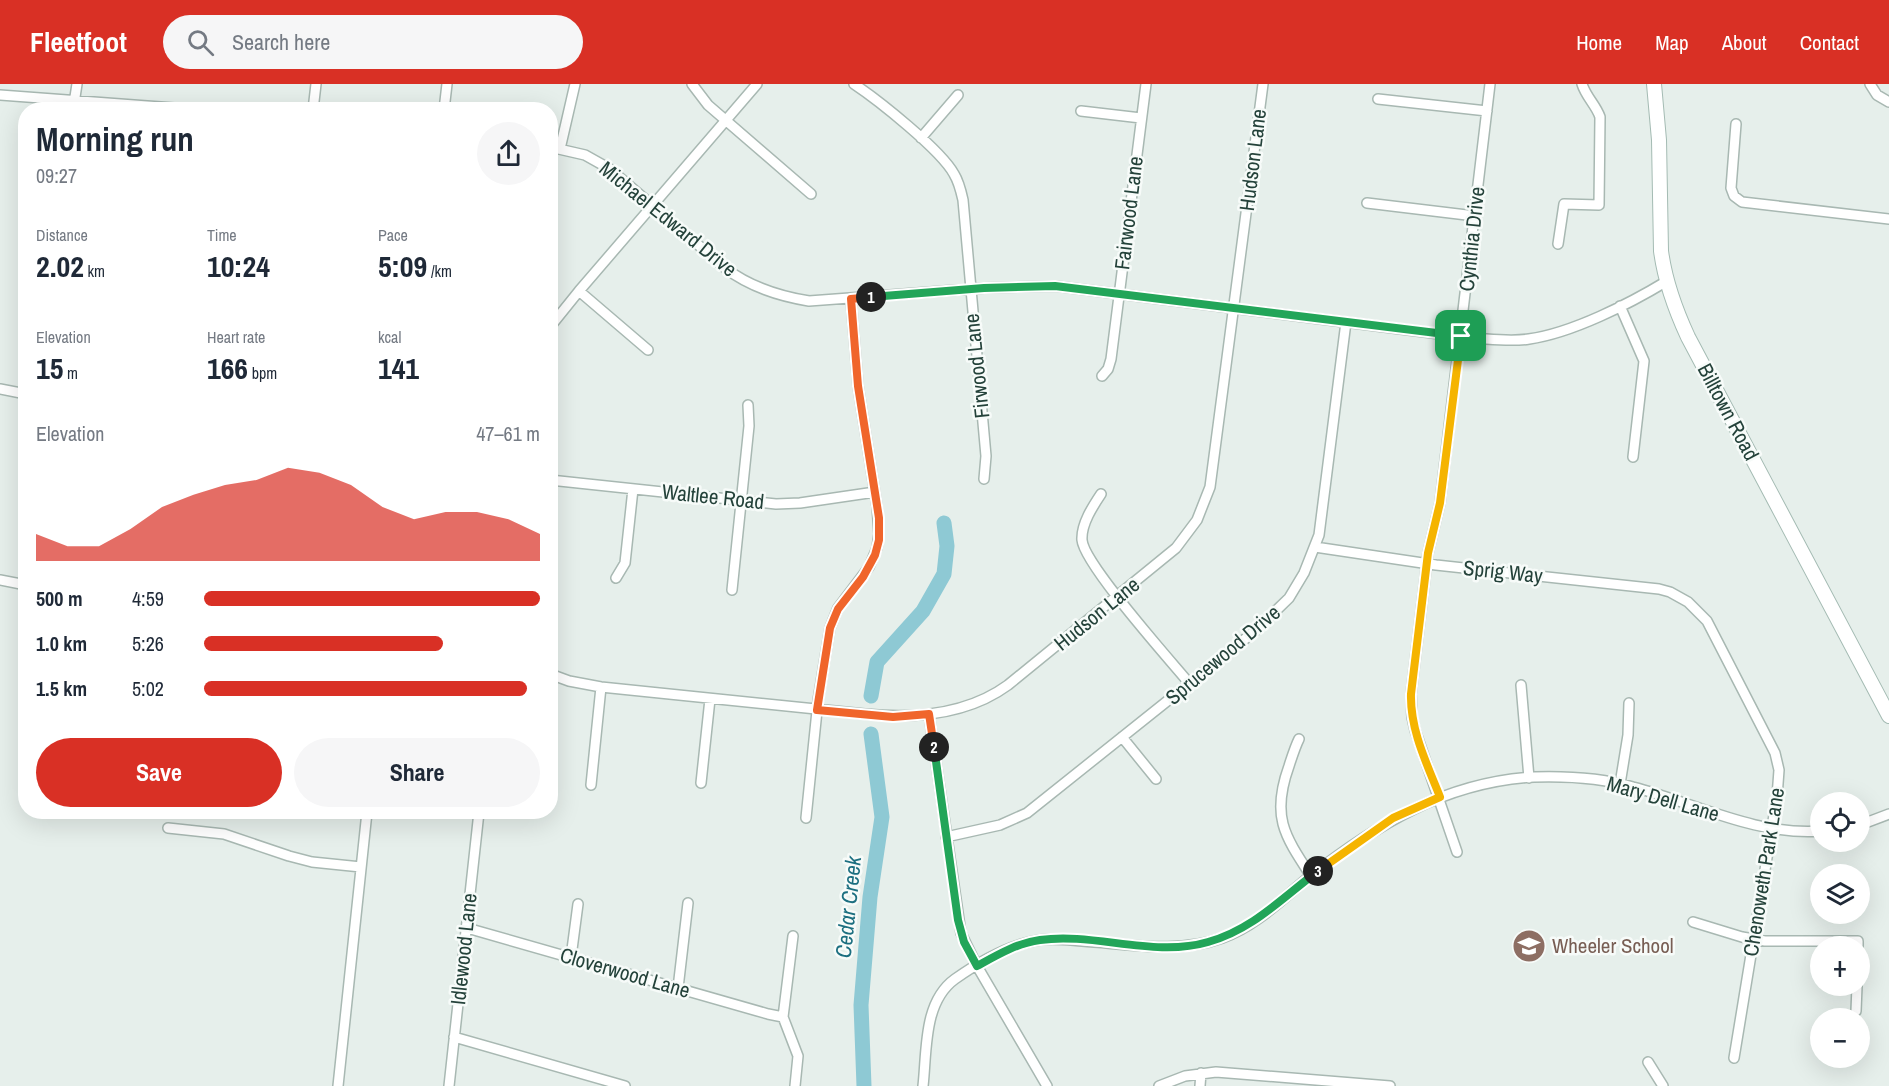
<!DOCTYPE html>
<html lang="en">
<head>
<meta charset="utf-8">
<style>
	body { margin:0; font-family:"Archivo Narrow",sans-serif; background:#f6f6f7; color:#1f2937; height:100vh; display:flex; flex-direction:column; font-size:22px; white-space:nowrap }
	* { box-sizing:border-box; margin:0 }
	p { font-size:20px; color:#747a83 }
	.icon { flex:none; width:33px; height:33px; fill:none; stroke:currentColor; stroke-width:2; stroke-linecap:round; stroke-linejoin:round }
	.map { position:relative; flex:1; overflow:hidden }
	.side { position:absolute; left:18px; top:18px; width:540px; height:717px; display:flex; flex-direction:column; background:#fff; border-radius:24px; box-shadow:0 6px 24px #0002 }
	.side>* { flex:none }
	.fabs { position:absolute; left:1810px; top:708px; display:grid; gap:12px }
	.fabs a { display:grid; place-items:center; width:60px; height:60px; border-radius:50%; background:#fff; box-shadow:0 6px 24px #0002; font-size:30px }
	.pin { position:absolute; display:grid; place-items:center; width:51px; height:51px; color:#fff; margin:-26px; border-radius:12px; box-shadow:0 3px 9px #0006 }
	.km { position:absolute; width:30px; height:30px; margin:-15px; border-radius:50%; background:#222; color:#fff; font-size:16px; line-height:30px; text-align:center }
	.round { display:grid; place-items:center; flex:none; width:63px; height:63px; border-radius:32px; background:#f6f6f7 }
	.head { display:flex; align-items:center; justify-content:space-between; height:102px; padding:0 18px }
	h1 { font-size:33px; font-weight:700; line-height:45px }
	.figures { display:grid; grid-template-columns:repeat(3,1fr); gap:9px; height:102px; padding:6px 18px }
	.figures div { display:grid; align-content:center }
	.figures b { font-size:30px; font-weight:700 }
	.figures small { font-size:16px; font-weight:400 }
	.figures p { font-size:16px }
	.chart { height:168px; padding:12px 18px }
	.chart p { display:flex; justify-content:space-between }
	.chart svg { width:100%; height:108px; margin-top:6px; fill:#d93025; opacity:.7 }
	.cta { display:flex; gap:12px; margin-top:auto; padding:12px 18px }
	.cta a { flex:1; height:69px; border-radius:36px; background:#d93025; color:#fff; font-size:24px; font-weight:700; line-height:69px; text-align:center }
	.cta a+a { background:#f6f6f7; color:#1f2937 }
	ul { padding:0 18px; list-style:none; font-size:20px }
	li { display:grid; grid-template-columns:96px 72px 1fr; align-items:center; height:45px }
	li i { height:15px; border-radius:8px; background:#d93025 }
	header { display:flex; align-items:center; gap:36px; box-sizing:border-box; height:84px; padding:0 30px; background:#d93025; color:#fff }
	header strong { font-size:28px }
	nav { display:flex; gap:33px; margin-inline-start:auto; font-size:21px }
	.search { width:420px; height:54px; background:#f6f6f7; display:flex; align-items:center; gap:15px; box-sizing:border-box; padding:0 21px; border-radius:33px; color:#747a83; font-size:22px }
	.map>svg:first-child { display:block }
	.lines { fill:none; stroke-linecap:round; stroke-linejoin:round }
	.river { stroke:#8ec9d4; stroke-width:15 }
	.minor-casing { stroke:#a8b8b2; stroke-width:12 }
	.secondary-casing { stroke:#a4bbb3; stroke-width:16 }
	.minor { stroke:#fff; stroke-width:9 }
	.secondary { stroke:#fff; stroke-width:14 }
	.split-1-casing { stroke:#fff; stroke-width:12 }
	.split-2-casing { stroke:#fff; stroke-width:12 }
	.split-3-casing { stroke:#fff; stroke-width:12 }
	.split-4-casing { stroke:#fff; stroke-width:12 }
	.split-1 { stroke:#22a559; stroke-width:8 }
	.split-2 { stroke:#f0652b; stroke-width:8 }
	.split-3 { stroke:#22a559; stroke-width:8 }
	.split-4 { stroke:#f5b400; stroke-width:8 }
	.labels { text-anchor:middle; stroke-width:5; stroke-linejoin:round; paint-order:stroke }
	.street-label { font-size:21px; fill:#24423a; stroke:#f7fbf9 }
	.education-label { font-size:21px; fill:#785e54; stroke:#f7fbf9; text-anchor:start }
	.water-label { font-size:22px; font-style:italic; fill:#1c6f80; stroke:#f7fbf9 }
</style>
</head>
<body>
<header>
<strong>Fleetfoot</strong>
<div class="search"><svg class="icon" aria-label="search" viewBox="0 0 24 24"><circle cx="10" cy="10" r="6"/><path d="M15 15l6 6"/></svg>Search here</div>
<nav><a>Home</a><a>Map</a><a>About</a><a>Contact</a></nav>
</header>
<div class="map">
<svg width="1889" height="1002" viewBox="0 0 1889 1002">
	<rect width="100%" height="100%" fill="#e6efeb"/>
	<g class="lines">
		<!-- river -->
		<path class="river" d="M871 612 877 578 923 527 944 490 947 462 944 439
			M864 1002 861 921 870 813 882 733 871 650"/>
		<!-- minor casing -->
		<g class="minor-casing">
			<path id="minor" d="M692 0 708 21 811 110
				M854 0C878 16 941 66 954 90 959 98 961 107 963 116L986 372 984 395
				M1870 0 1877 11 1889 18
				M0 11 201 26
				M1378 15 1487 27
				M73 26 77 0
				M313 26 316 0
				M444 26 447 0
				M1081 27 1141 34
				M1736 40 1731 104 1734 112 1742 118 1889 135
				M921 54 958 11
				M550 63 585 71 610 85 725 184C750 203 778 212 809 217L984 204 1055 202 1472 254C1491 255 1510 258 1529 255 1572 249 1629 220 1667 197
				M560 65 575 0
				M1367 119 1475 132
				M1558 160 1564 120 1599 121 1600 33C1596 21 1586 13 1582 0
				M579 207 648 266
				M1620 222 1644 277 1633 373
				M550 243 579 207 757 0
				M1102 292 1108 285 1111 275 1146 0
				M0 305 26 310
				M550 396 776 420 800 419 875 408
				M1101 410C1093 422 1081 440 1082 456 1084 480 1169 575 1189 599
				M1315 463 1436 481 1659 505 1670 508 1688 518 1707 537 1775 669 1779 686 1777 713 1734 974
				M616 494 625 479 633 405
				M0 496 26 501
				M732 506 749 342 748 321
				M550 590 569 597 601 603 865 630C915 635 967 631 1008 601L1176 464 1197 436 1210 403 1263 0
				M1521 601 1529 694
				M929 630 961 849 977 882 1047 1002
				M1122 653 1156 695
				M1299 655C1295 663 1292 673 1289 682 1271 732 1284 751 1311 792
				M701 699 710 615
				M1620 700 1628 651 1629 619
				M591 701 601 603
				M806 734 818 617 830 544 838 524 869 483 877 464 879 450 877 422 858 302 851 215
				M1860 741 1889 730
				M168 744 224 750 289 772 312 778 361 783
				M946 753 1000 741 1027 729 1255 547 1289 514 1304 489 1319 451 1346 238
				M1457 768 1415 646 1412 633 1411 610 1428 469 1440 419 1490 0
				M1693 838 1742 853 1765 857H1858V862
				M467 844 768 930 783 933
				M793 852 783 933 798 972 795 1002
				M571 873 578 820
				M678 904 688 819
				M1856 927 1857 902
				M454 953 625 1002
				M1648 978 1663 1002
				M338 1002 367 728
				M449 1002 479 728
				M923 1002C927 967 923 918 955 895 979 878 1010 860 1040 856 1054 854 1068 856 1082 857 1128 860 1178 870 1222 854 1256 842 1281 816 1308 794 1376 741 1445 698 1534 693 1567 692 1602 694 1633 703 1695 719 1756 752 1821 747
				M1159 1002 1185 992 1216 988 1390 1002
				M1200 1002 1201 989"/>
		</g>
		<!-- secondary casing -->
		<g class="secondary-casing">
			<path id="secondary" d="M1654 0 1659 56 1661 167C1665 197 1675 225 1688 253L1889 632"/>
		</g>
		<!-- minor -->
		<use href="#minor" class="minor"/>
		<!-- secondary -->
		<use href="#secondary" class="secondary"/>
	</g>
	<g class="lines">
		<!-- split-1 casing -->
		<g class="split-1-casing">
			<path id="split-1" d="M871 213 984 204 1055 202 1461 252"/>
		</g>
		<!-- split-2 casing -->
		<g class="split-2-casing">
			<path id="split-2" d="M871 213 851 215 858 302 879 434V456L875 471 863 493 838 525 830 544 817 626 893 633 929 630 934 663"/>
		</g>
		<!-- split-3 casing -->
		<g class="split-3-casing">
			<path id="split-3" d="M934 663 958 836 964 858 977 882C997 871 1017 859 1040 856 1094 848 1154 874 1208 858 1252 846 1282 814 1318 787"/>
		</g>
		<!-- split-4 casing -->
		<g class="split-4-casing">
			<path id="split-4" d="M1318 787 1393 734 1440 713C1427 680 1410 646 1411 610L1428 469 1440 419 1461 252"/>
		</g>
		<!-- split-1 -->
		<use href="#split-1" class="split-1"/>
		<!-- split-2 -->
		<use href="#split-2" class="split-2"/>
		<!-- split-3 -->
		<use href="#split-3" class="split-3"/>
		<!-- split-4 -->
		<use href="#split-4" class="split-4"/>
	</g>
	<!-- icons -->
	<defs>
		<g id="school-disc" transform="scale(1.725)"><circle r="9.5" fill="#8d6e63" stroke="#f7fbf9"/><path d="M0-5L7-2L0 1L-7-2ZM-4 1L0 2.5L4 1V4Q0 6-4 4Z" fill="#fff"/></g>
	</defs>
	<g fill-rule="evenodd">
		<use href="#school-disc" x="1529" y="862"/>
	</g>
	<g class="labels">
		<!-- street labels -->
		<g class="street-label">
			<text transform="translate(1253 76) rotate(-83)" y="7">Hudson Lane</text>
			<text transform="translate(1129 129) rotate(-83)" y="7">Fairwood Lane</text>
			<text transform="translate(668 135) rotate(39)" y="7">Michael Edward Drive</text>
			<text transform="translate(1472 155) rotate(-84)" y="7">Cynthia Drive</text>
			<text transform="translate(977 282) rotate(-96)" y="7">Firwood Lane</text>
			<text transform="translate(1728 328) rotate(62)" y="7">Billtown Road</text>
			<text transform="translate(713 413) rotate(6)" y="7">Waltlee Road</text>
			<text transform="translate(1503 488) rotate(6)" y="7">Sprig Way</text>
			<text transform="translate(1097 530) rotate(-39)" y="7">Hudson Lane</text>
			<text transform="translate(1223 571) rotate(-40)" y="7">Sprucewood Drive</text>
			<text transform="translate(1663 715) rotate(16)" y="7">Mary Dell Lane</text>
			<text transform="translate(1764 788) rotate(-81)" y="7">Chenoweth Park Lane</text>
			<text transform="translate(464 865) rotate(-84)" y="7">Idlewood Lane</text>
			<text transform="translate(625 889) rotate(16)" y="7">Cloverwood Lane</text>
		</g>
		<!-- education labels -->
		<g class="education-label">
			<text x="1552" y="869">Wheeler School</text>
		</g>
		<!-- water labels -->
		<g class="water-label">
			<text transform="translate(848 823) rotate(-84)" y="8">Cedar Creek</text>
		</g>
	</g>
</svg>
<div class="fabs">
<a><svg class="icon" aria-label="locate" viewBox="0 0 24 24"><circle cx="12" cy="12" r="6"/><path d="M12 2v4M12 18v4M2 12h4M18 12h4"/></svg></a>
<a><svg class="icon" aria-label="layers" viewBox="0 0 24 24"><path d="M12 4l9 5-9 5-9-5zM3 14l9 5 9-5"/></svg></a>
<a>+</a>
<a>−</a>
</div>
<div class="pin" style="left:1461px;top:252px;background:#1e9e55"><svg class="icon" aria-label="arrive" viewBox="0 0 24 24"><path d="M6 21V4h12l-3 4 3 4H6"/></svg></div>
<b class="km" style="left:871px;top:213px">1</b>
<b class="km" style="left:934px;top:663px">2</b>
<b class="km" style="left:1318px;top:787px">3</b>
<section class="side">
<div class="head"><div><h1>Morning run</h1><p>09:27</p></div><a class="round"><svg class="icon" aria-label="share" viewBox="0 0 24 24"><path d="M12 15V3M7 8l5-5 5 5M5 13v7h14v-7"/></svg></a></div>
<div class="figures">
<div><p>Distance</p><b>2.02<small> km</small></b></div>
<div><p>Time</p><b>10:24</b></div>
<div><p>Pace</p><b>5:09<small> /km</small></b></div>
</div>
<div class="figures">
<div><p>Elevation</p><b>15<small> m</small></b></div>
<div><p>Heart rate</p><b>166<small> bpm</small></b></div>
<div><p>kcal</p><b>141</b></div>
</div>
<div class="chart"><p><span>Elevation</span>47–61 m</p>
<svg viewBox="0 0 160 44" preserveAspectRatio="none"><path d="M0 44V33L10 38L20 38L30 31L40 22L50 17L60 13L70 11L80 6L90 8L100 13L110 22L120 27L130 24L140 24L150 27L160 33V44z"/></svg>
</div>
<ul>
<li><b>500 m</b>4:59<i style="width:100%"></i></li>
<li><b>1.0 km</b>5:26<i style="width:71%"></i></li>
<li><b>1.5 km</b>5:02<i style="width:96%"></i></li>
</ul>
<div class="cta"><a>Save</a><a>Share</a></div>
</section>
</div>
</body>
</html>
